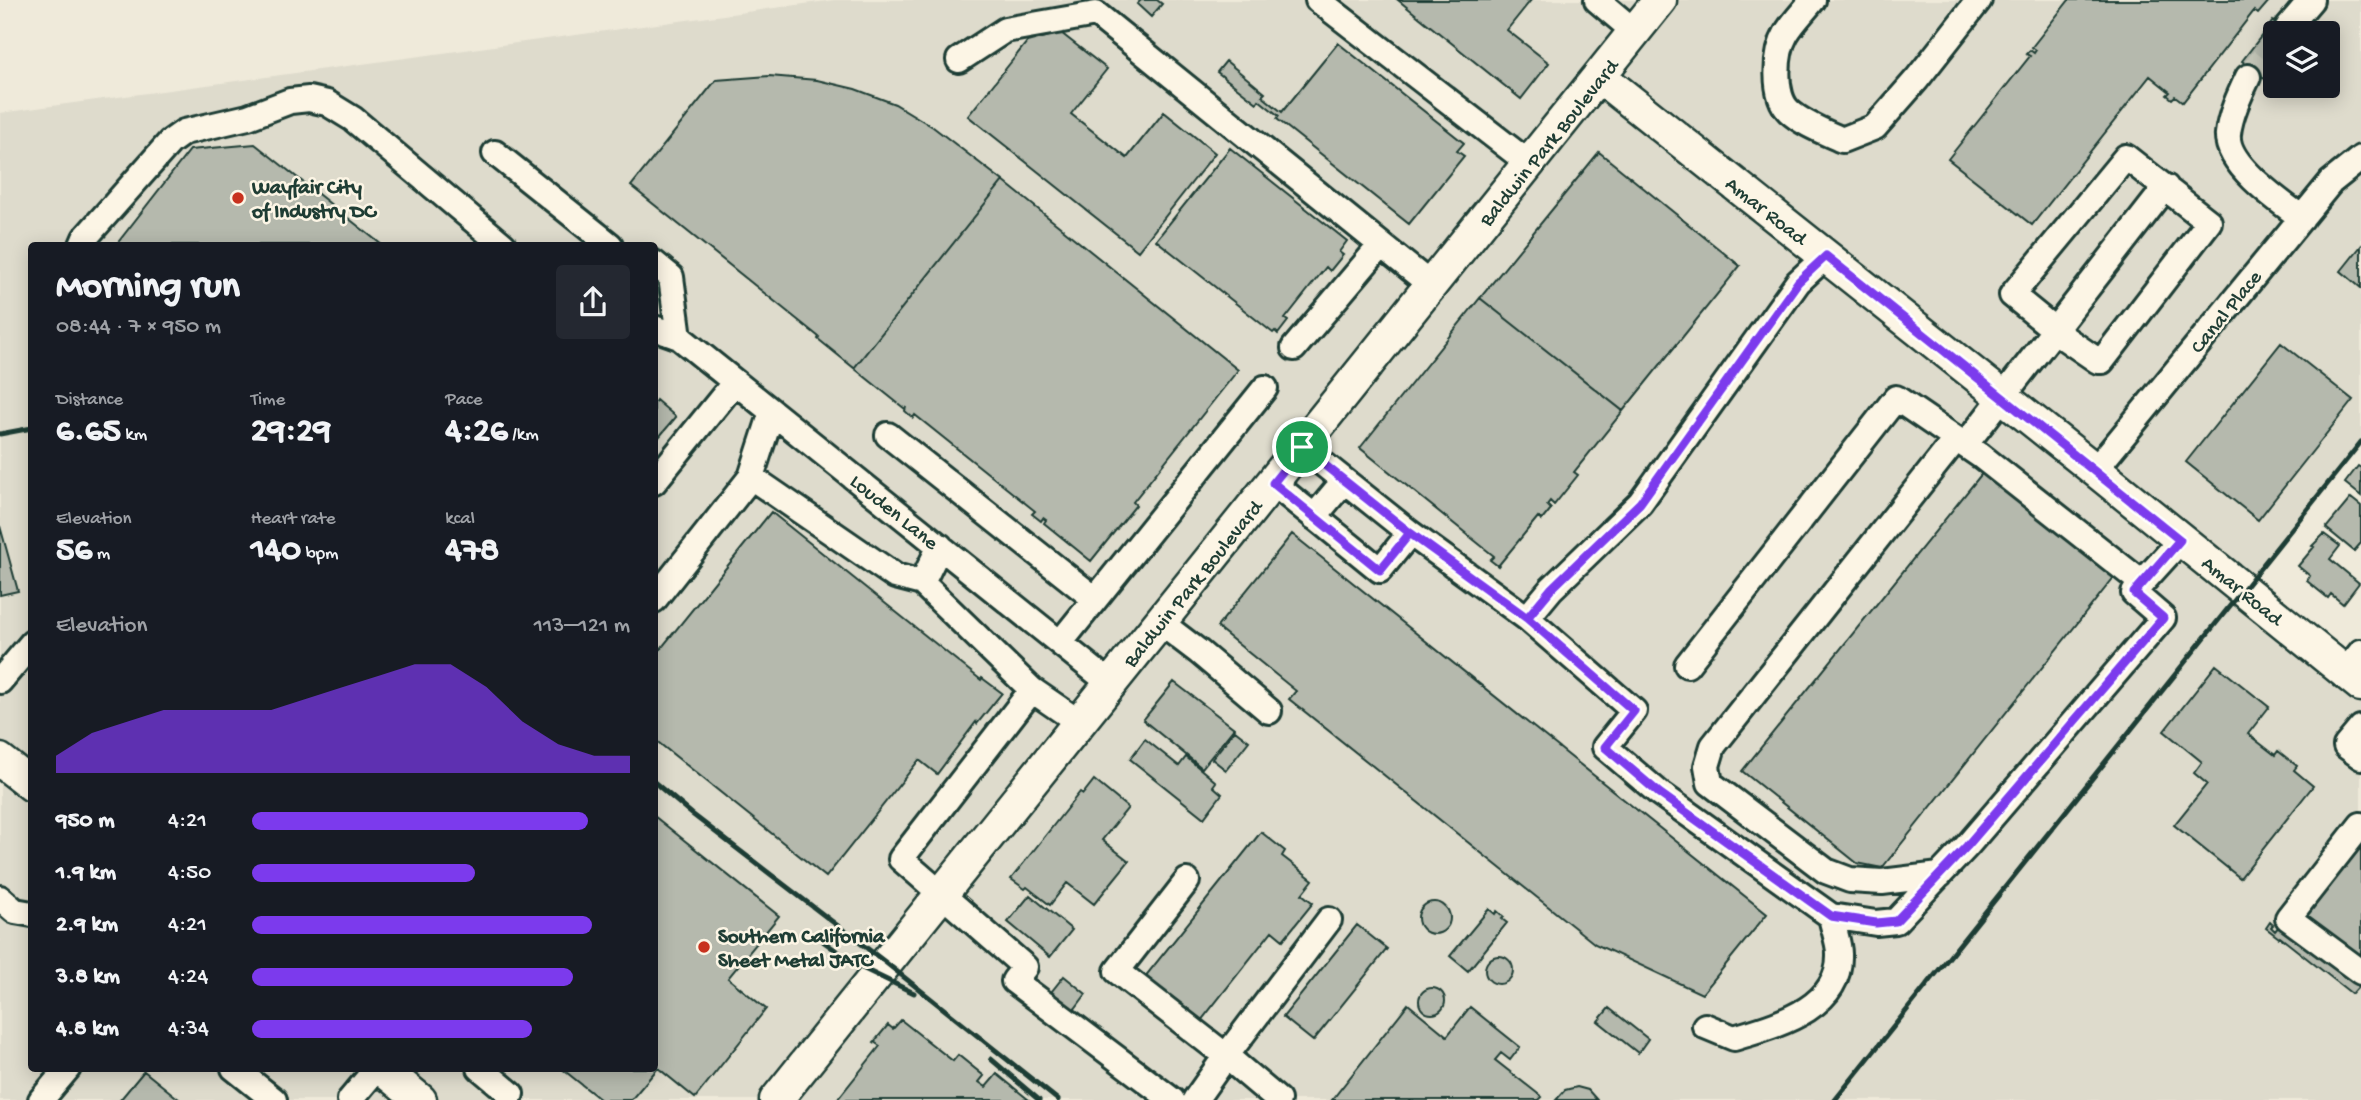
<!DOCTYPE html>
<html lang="en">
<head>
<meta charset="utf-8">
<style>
	body { margin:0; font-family:"Gochi Hand",sans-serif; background:#242831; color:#f1f3f6; height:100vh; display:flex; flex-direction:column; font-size:26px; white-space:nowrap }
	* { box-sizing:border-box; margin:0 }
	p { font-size:23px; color:#9ea1a6 }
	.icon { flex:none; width:38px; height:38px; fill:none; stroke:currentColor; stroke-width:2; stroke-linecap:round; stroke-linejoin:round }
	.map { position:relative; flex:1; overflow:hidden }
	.details { position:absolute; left:28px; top:242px; width:630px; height:830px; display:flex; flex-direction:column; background:#171b24; border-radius:7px; box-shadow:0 4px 18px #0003 }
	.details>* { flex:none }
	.controls { position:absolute; left:2263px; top:21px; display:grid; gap:14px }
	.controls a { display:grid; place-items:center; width:77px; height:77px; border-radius:7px; background:#171b24; box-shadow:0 4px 18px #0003; font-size:35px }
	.pin { position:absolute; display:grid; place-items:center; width:60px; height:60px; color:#fff; margin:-30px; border:4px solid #fff; border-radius:50%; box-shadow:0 2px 7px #0007 }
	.round { display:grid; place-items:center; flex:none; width:74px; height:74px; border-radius:7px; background:#242831 }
	.overview { display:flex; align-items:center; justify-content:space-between; height:119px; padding:0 28px }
	h1 { font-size:38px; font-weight:800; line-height:52px }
	.stats { display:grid; grid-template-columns:repeat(3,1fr); gap:10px; height:119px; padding:7px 28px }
	.stats div { display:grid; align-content:center }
	.stats b { font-size:35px; font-weight:800 }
	.stats small { font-size:19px; font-weight:400 }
	.stats p { font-size:19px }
	.chart { height:196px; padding:14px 28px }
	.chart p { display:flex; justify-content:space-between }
	.chart svg { width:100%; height:126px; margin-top:7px; fill:#7c3aed; opacity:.7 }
	ul { padding:0 28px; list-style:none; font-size:23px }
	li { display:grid; grid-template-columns:112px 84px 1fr; align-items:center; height:52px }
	li i { height:18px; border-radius:9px; background:#7c3aed }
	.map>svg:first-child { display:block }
	.built { fill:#dedbcc; fill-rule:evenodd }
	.building { fill:#b5b9ad; stroke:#1f3d34; stroke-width:2 }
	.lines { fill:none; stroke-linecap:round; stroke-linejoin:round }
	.minor-tunnel { stroke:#c5c7b9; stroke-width:24; stroke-dasharray:24 12; stroke-linecap:butt }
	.minor-casing { stroke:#1f3d34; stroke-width:30 }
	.major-casing { stroke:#1f3d34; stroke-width:37 }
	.minor { stroke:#fcf5e5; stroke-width:24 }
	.major { stroke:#fcf5e5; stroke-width:32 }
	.rail { stroke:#1f3d34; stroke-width:5 }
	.route-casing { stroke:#fff; stroke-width:14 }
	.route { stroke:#7c3aed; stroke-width:9 }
	.poi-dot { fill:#c8321e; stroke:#fcf5e5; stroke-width:2.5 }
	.labels { text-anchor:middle; stroke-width:5; stroke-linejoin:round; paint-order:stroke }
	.street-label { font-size:21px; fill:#1f3d34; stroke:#fcf5e5 }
	.poi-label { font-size:21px; font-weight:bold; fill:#1f3d34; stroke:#fcf5e5; text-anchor:start }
</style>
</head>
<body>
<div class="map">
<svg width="2361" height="1100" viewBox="0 0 2361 1100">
	<rect width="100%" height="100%" fill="#efeada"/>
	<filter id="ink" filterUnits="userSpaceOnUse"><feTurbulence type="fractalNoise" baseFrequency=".0143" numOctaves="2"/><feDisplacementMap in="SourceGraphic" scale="14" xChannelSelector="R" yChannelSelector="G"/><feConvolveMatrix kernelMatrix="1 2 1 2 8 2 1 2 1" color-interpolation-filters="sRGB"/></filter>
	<g filter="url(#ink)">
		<!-- built -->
		<path class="built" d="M834 0H2361V441L2246 590 2361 683V1100H0V113ZM2275 33H2328V86H2275ZM32 245H654V1068H32Z"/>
		<!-- building -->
		<path class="building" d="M1141 0H1157L1162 4 1151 17 1137 4Z
			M1398 0H1531L1507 30 1549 63 1521 99Z
			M2069 0H2270L2258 14 2254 11 2183 102 2175 96 2172 99 2167 95 2170 92 2150 76 2032 225 1948 159 2030 56 2026 54 2030 50 2034 53 2036 50 2032 47Z
			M2273 21 2289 33H2275V86H2282L2279 90 2242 61Z
			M1061 33 1107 69 1071 114 1127 158 1164 112 1215 153 1138 251 968 116 1027 42Z
			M1338 43 1464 143 1457 151 1464 156 1409 224 1277 119 1279 116 1259 100 1257 103 1217 72 1226 61 1265 93 1262 96 1282 112Z
			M769 76 817 80 855 89 895 104 933 127 1003 181 854 368 818 339 819 337 631 186 716 80Z
			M255 144 382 245H116L190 150Z
			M1230 148 1347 241 1339 252 1343 255 1330 271 1326 267 1285 319 1288 321 1278 334 1275 331 1273 333 1156 240Z
			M1599 152 1740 266 1623 411 1480 298Z
			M1003 181 1238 370 1133 502 1136 505 1091 561 1044 523 1046 520 1043 518 1041 521 1032 514 1035 511 915 415 913 418 905 411 906 407 905 409 854 368Z
			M2361 246V288L2341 271Z
			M1480 298 1623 411 1574 472 1578 475 1554 505 1550 501 1547 505 1551 509 1542 520 1538 517 1498 566 1490 560 1494 556 1360 448Z
			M2281 343 2353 400 2258 520 2186 462Z
			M656 400 676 417 654 443V403Z
			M1988 466 2119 571 1882 868 1857 863 1742 771Z
			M2358 466 2361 468V496L2345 483Z
			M2351 498 2361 506V543L2354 551 2326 528Z
			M771 512 981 680 982 678 1002 693 977 724 976 722 937 774 919 760 826 877 654 739V657Z
			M0 526 18 591 0 595Z
			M1292 534 1767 914 1702 994 1595 944 1289 699 1296 691 1217 627Z
			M2324 534 2340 546 2330 559 2359 583 2343 604 2331 594 2328 598 2307 581 2310 576 2298 566 2314 547 2312 546Z
			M2216 665 2269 707 2248 734 2275 755 2278 751 2297 766 2294 770 2313 786 2240 878 2174 825 2207 784 2194 773 2202 762 2164 731Z
			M1174 682 1234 728 1202 768 1143 720Z
			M1235 730 1249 741 1226 770 1212 759Z
			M1145 739 1179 766 1186 757 1216 782 1213 786 1222 794 1204 818 1130 759Z
			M1094 780 1128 808 1102 840 1129 861 1094 904 1067 883 1050 905 1027 887 1025 889 1011 879 1080 792 1083 794Z
			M654 816 779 916 728 978 766 1009 695 1098 658 1068 631 1100H601L561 1068H654Z
			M1261 832 1285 851 1282 856 1313 880 1302 894 1313 903 1283 940 1272 931 1200 1022 1144 978Z
			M2361 837V966L2298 917Z
			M1030 895 1072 930 1050 957 1008 922Z
			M1418 918a16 16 0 1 1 32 0a16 16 0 1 1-32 0Z
			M1489 909 1495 914 1497 911 1504 917 1502 919 1507 923 1468 971 1450 956Z
			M2284 920 2361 984 2352 994 2280 937 2279 938 2266 928 2270 922 2273 925 2271 927 2275 931Z
			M1357 925 1387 949 1313 1041 1283 1017Z
			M1485 970a14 14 0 1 1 28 0a14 14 0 1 1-28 0Z
			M1064 976 1086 994 1071 1014 1048 996Z
			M1419 1001a13 13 0 1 1 26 0a13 13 0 1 1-26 0Z
			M1408 1004 1447 1036 1470 1007 1520 1047 1510 1060 1501 1053 1495 1060 1542 1097 1539 1100H1332Z
			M1609 1008 1648 1039 1638 1053 1598 1021Z
			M901 1020 953 1061 958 1055 984 1076 979 1082 986 1087 997 1074 1029 1100H837L880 1046 874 1042 888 1025 893 1029Z
			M144 1071 180 1100H120Z
			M1577 1087 1588 1090 1597 1100H1556L1565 1090Z"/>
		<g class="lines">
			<!-- minor-tunnel -->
			<path class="minor-tunnel" d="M2248 77 2275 44"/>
			<!-- minor casing -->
			<g class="minor-casing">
				<path id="minor" d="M1318 0 1530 164
					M1597 0 1635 32
					M1813 0C1804 11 1793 22 1786 34 1775 53 1773 96 1789 111 1803 124 1825 132 1842 140L1875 127 1917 79 1979 0
					M2288 27 2311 0
					M959 60 1005 30 1096 14 1432 286
					M2248 77C2240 94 2230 115 2228 134 2225 164 2280 202 2302 218
					M495 153 610 245
					M2126 157 2209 222 2102 361H2098L2066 339 2012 295Z
					M82 245 85 238 170 142 184 132 248 117 290 101 309 99 327 103 353 119 503 245
					M654 263 671 277 679 337
					M654 328 679 337 1111 684
					M1294 348 1381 245
					M888 435 1095 599
					M1965 445 2166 187
					M1302 447 1410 533 1527 618 1551 589 1640 503 1798 282 1826 256
					M2095 470 2331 182 2361 158
					M751 477 772 412
					M654 482 735 382
					M1273 483 1380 570 1410 533
					M1314 517 1344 481
					M940 546 922 583 1032 690 901 859 1025 967 1014 981 1172 1100
					M654 600 751 477 895 576 922 583
					M1527 618 1634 711 1605 747 1659 793 1831 916 1876 923 1896 921 1967 846 2163 618 2134 593 2142 583
					M1161 623 1199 652 1269 711
					M1060 643 1265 388
					M1687 665 1896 398 1981 456 2142 583 2181 540
					M2345 672 2361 652
					M0 681 32 643
					M1032 690 1080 723
					M2361 728 2346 746 2361 757
					M2361 825 2288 918 2361 972
					M1940 875 1882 882 1850 880 1826 871 1710 783 1707 766 1713 746 1956 439
					M1187 881 1117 971 1226 1056 1195 1100
					M0 898 15 911 32 914
					M1705 1026 1734 1038C1776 1025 1841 1009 1839 954 1839 942 1833 928 1831 916
					M234 1068 274 1100
					M480 1068 511 1094
					M41 1100 68 1068
					M350 1100 377 1068
					M1278 1100 1226 1056 1329 920"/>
			</g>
			<!-- major casing -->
			<g class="major-casing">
				<path id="major" d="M1600 77 2095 470 2361 685
					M0 760 32 785
					M381 1068 420 1100
					M776 1100 1660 0"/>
			</g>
			<!-- minor -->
			<use href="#minor" class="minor"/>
			<!-- major -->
			<use href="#major" class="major"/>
			<!-- rail -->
			<path class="rail" d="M0 434 32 428
				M654 782 692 814 885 962 1058 1100
				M824 942 858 966 914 993
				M991 1059 1039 1100
				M1835 1100 2361 442"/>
		</g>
	</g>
	<g class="lines" filter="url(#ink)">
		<!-- route casing -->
		<g class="route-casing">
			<path id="route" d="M1302 447 1410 533 1527 618 1634 711 1605 747 1659 793 1831 916 1876 923 1896 921 1967 846 2163 618 2134 593 2180 540 1826 256 1798 282 1640 503 1551 589 1527 618 1410 533 1380 570 1273 483 1302 447"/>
		</g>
		<!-- route -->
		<use href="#route" class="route"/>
	</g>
	<!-- markers -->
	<g class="poi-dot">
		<circle cx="238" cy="198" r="7"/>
		<circle cx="704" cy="947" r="7"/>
	</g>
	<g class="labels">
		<!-- street labels -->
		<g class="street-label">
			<text transform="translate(1548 142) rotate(-51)" y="7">Baldwin Park Boulevard</text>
			<text transform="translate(1767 210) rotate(38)" y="7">Amar Road</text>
			<text transform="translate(2225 311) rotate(-51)" y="7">Canal Place</text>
			<text transform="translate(895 511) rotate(39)" y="7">Louden Lane</text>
			<text transform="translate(1192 583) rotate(-51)" y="7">Baldwin Park Boulevard</text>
			<text transform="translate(2243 590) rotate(39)" y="7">Amar Road</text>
		</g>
		<!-- poi labels -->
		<g class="poi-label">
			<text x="252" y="193">Wayfair City<tspan x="252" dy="24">of Industry DC</tspan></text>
			<text x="718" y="942">Southern California<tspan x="718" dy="24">Sheet Metal JATC</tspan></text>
		</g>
	</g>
</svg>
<div class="controls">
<a><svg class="icon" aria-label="layers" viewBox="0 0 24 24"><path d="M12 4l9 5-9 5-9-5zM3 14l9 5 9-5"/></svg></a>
</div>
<div class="pin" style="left:1302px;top:447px;background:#1e9e55"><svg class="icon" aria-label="arrive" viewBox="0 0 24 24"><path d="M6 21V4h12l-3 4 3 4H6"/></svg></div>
<section class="details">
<div class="overview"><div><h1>Morning run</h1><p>08:44 · 7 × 950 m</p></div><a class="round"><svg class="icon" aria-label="share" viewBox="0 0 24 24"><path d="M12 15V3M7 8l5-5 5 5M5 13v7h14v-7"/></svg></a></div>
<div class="stats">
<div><p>Distance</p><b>6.65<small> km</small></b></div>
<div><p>Time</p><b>29:29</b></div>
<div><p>Pace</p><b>4:26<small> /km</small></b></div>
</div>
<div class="stats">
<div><p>Elevation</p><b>56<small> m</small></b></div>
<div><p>Heart rate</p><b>140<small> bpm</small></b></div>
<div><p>kcal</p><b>478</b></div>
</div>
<div class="chart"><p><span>Elevation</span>113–121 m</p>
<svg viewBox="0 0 160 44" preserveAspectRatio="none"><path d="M0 44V38L10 30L20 26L30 22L40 22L50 22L60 22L70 18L80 14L90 10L100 6L110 6L120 14L130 26L140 34L150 38L160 38V44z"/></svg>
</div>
<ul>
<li><b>950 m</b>4:21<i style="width:89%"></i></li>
<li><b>1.9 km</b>4:50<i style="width:59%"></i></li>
<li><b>2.9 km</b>4:21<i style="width:90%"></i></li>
<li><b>3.8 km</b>4:24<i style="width:85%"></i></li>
<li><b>4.8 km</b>4:34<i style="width:74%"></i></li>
</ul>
</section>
</div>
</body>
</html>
